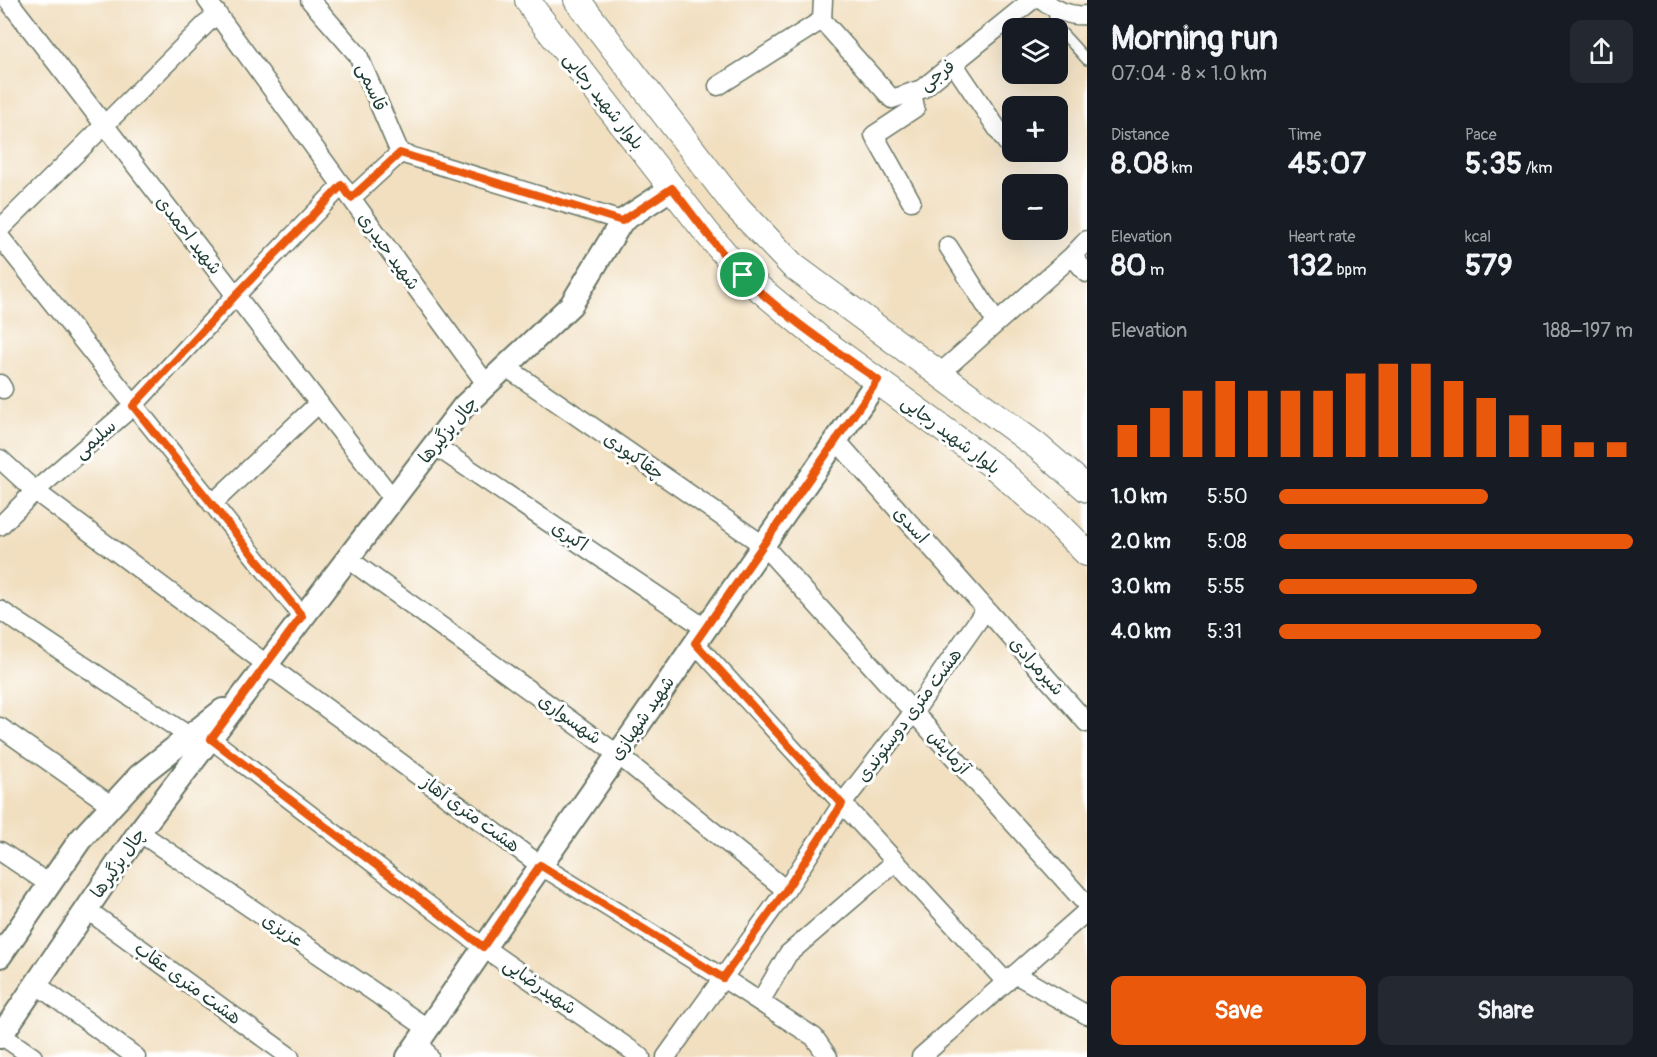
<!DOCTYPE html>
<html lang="en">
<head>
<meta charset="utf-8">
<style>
	body { margin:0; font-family:Pangolin,"Playpen Sans Arabic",sans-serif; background:#242831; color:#f1f3f6; height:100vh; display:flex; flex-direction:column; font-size:22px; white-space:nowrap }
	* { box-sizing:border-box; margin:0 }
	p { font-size:20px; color:#9ea1a6 }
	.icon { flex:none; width:33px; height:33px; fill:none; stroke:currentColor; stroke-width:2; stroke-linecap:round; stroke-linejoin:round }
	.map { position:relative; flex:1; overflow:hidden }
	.side { display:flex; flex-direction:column; background:#171b24; width:570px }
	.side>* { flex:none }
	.tools { position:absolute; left:1002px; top:18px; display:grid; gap:12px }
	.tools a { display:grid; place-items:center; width:66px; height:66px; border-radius:12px; background:#171b24; box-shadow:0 6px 24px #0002; font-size:30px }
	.pin { position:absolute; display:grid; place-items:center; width:51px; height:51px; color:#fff; margin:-26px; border:3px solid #fff; border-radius:50%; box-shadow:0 2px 6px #0007 }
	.round { display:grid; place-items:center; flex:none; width:63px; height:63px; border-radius:12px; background:#242831 }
	.headline { display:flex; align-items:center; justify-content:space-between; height:102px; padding:0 24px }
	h1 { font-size:33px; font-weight:700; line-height:45px }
	.stats { display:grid; grid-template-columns:repeat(3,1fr); gap:9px; height:102px; padding:6px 24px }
	.stats div { display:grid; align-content:center }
	.stats b { font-size:30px; font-weight:700 }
	.stats small { font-size:16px; font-weight:400 }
	.stats p { font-size:16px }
	.chart { height:168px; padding:12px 24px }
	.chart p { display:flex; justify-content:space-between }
	.chart svg { width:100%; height:108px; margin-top:6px; stroke:#ea580c; stroke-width:6 }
	.primary-button { display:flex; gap:12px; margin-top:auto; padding:12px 24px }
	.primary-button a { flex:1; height:69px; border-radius:12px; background:#ea580c; color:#fff; font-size:24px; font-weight:700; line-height:69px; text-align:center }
	.primary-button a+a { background:#242831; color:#f1f3f6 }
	ul { padding:0 24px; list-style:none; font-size:20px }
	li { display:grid; grid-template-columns:96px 72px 1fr; align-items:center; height:45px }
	li i { height:15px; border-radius:8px; background:#ea580c }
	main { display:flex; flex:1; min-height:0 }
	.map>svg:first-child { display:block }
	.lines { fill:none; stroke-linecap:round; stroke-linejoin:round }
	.service-casing { stroke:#687665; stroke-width:12 }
	.minor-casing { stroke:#687665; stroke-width:21 }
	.tertiary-casing { stroke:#687665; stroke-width:26 }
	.secondary-casing { stroke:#687665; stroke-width:28 }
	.service { stroke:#fff; stroke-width:9 }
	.minor { stroke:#fff; stroke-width:18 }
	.tertiary { stroke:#fff; stroke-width:22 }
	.secondary { stroke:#fff; stroke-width:26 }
	.route-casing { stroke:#fff; stroke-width:12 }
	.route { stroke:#ea580c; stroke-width:8 }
	.labels { text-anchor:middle; stroke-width:6; stroke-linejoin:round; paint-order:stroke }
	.street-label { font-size:18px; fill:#1f3d34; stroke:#fff }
</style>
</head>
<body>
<main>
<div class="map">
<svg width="1087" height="1057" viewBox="0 0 1087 1057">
	<rect width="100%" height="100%" fill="#fff"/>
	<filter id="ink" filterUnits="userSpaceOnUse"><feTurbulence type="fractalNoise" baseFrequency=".0167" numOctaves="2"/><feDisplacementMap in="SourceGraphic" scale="12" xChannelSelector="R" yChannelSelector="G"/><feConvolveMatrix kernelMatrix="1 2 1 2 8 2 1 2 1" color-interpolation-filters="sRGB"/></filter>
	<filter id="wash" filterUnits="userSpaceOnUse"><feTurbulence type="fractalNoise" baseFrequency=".008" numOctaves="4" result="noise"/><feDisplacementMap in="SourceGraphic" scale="24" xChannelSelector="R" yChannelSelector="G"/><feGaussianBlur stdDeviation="1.35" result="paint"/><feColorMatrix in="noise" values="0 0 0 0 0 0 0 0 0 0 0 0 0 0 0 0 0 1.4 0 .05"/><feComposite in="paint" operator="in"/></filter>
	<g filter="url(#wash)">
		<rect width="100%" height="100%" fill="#f1dfc0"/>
	</g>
	<g filter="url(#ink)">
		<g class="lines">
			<!-- service casing -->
			<g class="service-casing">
				<path id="service" d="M1052 7 1056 26 1087 60"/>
			</g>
			<!-- minor casing -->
			<g class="minor-casing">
				<path id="minor" d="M8 0 392 498
					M207 0 487 385
					M310 0 358 55 400 153
					M1043 0C1055 10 1071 17 1087 15
					M822 20 892 99 922 89 1032 0
					M953 63 1007 143
					M718 86 822 20 823 0
					M351 198 400 153 622 221
					M911 201 874 135 915 108 912 92
					M0 229 217 13
					M0 237 302 616
					M948 246 996 322
					M1072 256 1087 273
					M506 367 763 545 1087 905
					M939 374 1072 256 1087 240
					M0 384 3 389
					M836 440 1087 723
					M434 445 705 628
					M0 459 35 491 266 664 540 865 723 978 814 1037 828 1057
					M212 504 319 403
					M0 526 35 491 133 406 236 295 342 185
					M347 558 617 754 786 890
					M0 610 189 736
					M695 643 1006 982
					M0 727 111 805
					M211 739 483 947 641 1057
					M139 832 427 1028
					M0 851 49 884
					M86 909 290 1057
					M1015 974 1087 1015
					M36 984 136 1057
					M760 1002 788 954 895 862
					M1 1035 33 1057
					M419 1040 429 1057
					M666 1057 786 890 842 804 913 713 986 609
					M921 1057 1087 911"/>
			</g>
			<!-- tertiary casing -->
			<g class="tertiary-casing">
				<path id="tertiary" d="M0 956 80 840 139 776 223 710
					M0 1037 139 832 464 406 571 305 622 221 672 188
					M408 1057 878 380"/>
			</g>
			<!-- secondary casing -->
			<g class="secondary-casing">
				<path id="secondary" d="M528 0 535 12 707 233 743 275 820 339 995 467 1047 513 1087 553
					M577 0 734 204 793 266 1037 446 1087 489"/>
			</g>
			<!-- service -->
			<use href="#service" class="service"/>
			<!-- minor -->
			<use href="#minor" class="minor"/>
			<!-- tertiary -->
			<use href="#tertiary" class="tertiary"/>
			<!-- secondary -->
			<use href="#secondary" class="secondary"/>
		</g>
	</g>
	<g class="lines" filter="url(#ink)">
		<!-- route casing -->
		<g class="route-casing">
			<path id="route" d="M400 153 622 221 672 188C695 217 716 248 742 275 781 314 832 348 878 380L695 643 842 804 786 890 723 978 540 865 483 947 211 739 302 616 133 406 236 295 342 185 351 198Z"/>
		</g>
		<!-- route -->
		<use href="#route" class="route"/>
	</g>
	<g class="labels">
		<!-- street labels -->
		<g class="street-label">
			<text transform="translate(937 75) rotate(-36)" y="6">فرجی</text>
			<text transform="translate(372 87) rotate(67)" y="6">قاسمی</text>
			<text transform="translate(604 101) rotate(52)" y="6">بلوار شهید رجایی</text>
			<text transform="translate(189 235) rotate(52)" y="6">شهید احمدی</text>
			<text transform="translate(389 251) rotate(54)" y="6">شهید حیدری</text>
			<text transform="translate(448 430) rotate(-50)" y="6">چال بزگیرها</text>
			<text transform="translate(951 435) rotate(37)" y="6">بلوار شهید رجایی</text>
			<text transform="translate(95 439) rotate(-41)" y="6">سلیمی</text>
			<text transform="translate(634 456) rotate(35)" y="6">چقاکبودی</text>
			<text transform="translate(911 525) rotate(48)" y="6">اسدی</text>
			<text transform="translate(570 536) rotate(34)" y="6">اکبری</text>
			<text transform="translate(1037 666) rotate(48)" y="6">شیرمرادی</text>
			<text transform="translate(909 715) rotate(-53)" y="6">هشت متری دوستوندی</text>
			<text transform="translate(642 718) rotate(-55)" y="6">شهید شهبازی</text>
			<text transform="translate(570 719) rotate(36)" y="6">شهسواری</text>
			<text transform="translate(949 752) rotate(48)" y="6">آزمایش</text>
			<text transform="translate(471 814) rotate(36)" y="6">هشت متری آهاز</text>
			<text transform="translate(118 863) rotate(-55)" y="6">چال بزگیرها</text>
			<text transform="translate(283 930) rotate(34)" y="6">عزیزی</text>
			<text transform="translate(188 983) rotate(36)" y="6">هشت متری عقاب</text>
			<text transform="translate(540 986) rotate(35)" y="6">شهیدرضایی</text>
		</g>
	</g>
</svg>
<div class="tools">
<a><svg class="icon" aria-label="layers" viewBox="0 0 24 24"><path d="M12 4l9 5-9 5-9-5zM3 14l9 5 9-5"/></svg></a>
<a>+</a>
<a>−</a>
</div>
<div class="pin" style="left:743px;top:275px;background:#1e9e55"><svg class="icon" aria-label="arrive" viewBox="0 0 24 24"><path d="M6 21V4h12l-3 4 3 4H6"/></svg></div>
</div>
<section class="side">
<div class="headline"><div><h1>Morning run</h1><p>07:04 · 8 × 1.0 km</p></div><a class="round"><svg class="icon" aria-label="share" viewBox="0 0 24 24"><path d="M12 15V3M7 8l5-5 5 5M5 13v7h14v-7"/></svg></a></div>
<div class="stats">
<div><p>Distance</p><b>8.08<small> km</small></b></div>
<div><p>Time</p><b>45:07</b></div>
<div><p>Pace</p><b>5:35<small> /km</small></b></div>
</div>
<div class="stats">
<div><p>Elevation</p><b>80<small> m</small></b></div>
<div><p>Heart rate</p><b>132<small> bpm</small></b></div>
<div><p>kcal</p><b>579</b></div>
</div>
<div class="chart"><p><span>Elevation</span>188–197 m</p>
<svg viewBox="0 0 160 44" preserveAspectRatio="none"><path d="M5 44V31M15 44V24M25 44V17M35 44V13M45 44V17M55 44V17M65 44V17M75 44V10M85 44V6M95 44V6M105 44V13M115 44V20M125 44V27M135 44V31M145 44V38M155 44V38"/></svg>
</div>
<ul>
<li><b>1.0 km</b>5:50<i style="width:59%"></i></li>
<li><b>2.0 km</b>5:08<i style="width:100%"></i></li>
<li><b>3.0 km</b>5:55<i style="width:56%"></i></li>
<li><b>4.0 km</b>5:31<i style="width:74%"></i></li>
</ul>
<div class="primary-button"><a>Save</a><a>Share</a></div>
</section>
</main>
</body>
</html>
